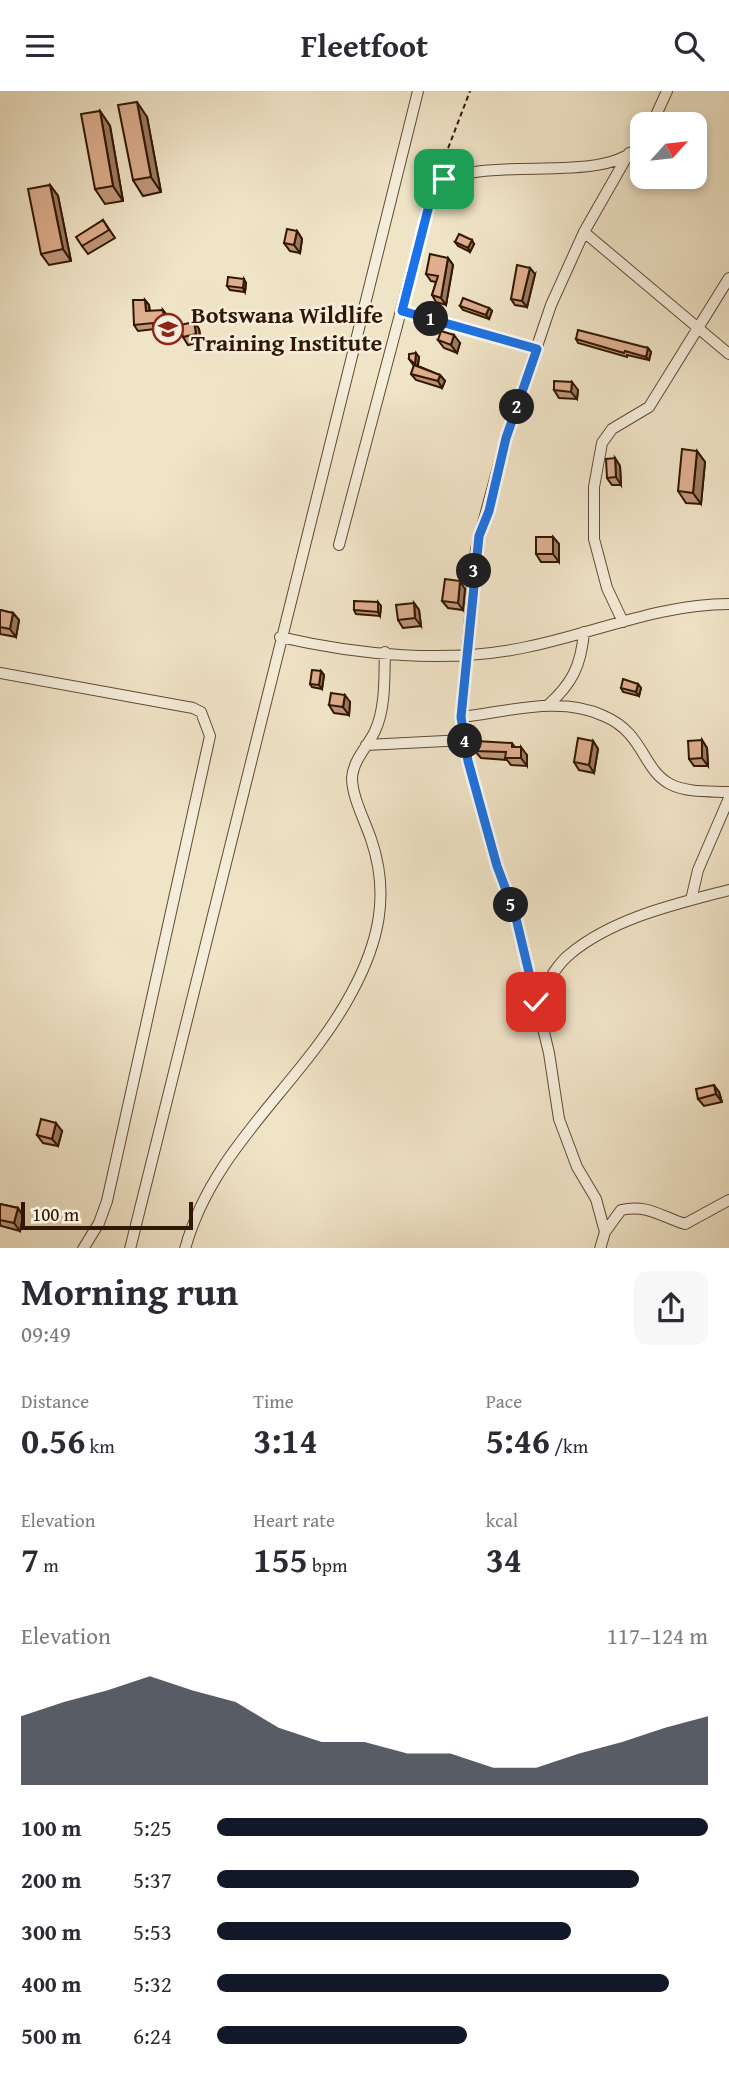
<!DOCTYPE html>
<html lang="en">
<head>
<meta charset="utf-8">
<style>
	body { margin:0; font-family:"Gentium Book Plus",serif; background:#f7f7f7; color:#2b2b33; height:100vh; display:flex; flex-direction:column; font-size:26px; white-space:nowrap }
	* { box-sizing:border-box; margin:0 }
	p { font-size:23px; color:#7c7c81 }
	.icon { flex:none; width:38px; height:38px; fill:none; stroke:currentColor; stroke-width:2; stroke-linecap:round; stroke-linejoin:round }
	.map { position:relative; height:1157px; overflow:hidden }
	.details { display:flex; flex-direction:column; background:#fff; flex:1 }
	.details>* { flex:none }
	.needle { width:46px; rotate:63deg }
	.fabs { position:absolute; left:630px; top:21px; display:grid; gap:14px }
	.fabs a { display:grid; place-items:center; width:77px; height:77px; border-radius:14px; background:#fff; box-shadow:0 4px 10px #0003; font-size:35px }
	.scale { position:absolute; left:21px; bottom:18px; width:172px; box-sizing:border-box; padding-left:7px; border:4px solid #311700; border-top:0; font-size:19px; line-height:24px; white-space:nowrap; color:#311700; -webkit-text-stroke:5px #f5eddb; paint-order:stroke }
	.pin { position:absolute; display:grid; place-items:center; width:60px; height:60px; color:#fff; margin:-30px; border-radius:14px; box-shadow:0 4px 10px #0006 }
	.km { position:absolute; width:35px; height:35px; margin:-18px; border-radius:50%; background:#222; color:#fff; font-size:19px; line-height:35px; text-align:center }
	.round { display:grid; place-items:center; flex:none; width:74px; height:74px; border-radius:14px; background:#f7f7f7 }
	.summary { display:flex; align-items:center; justify-content:space-between; height:119px; padding:0 21px }
	h1 { font-size:38px; font-weight:600; line-height:52px }
	.figures { display:grid; grid-template-columns:repeat(3,1fr); gap:10px; height:119px; padding:7px 21px }
	.figures div { display:grid; align-content:center }
	.figures b { font-size:35px; font-weight:600 }
	.figures small { font-size:19px; font-weight:400 }
	.figures p { font-size:19px }
	.chart { height:196px; padding:14px 21px }
	.chart p { display:flex; justify-content:space-between }
	.chart svg { width:100%; height:126px; margin-top:7px; fill:#111827; opacity:.7 }
	ul { padding:0 21px; list-style:none; font-size:23px }
	li { display:grid; grid-template-columns:112px 84px 1fr; align-items:center; height:52px }
	li i { height:18px; border-radius:9px; background:#111827 }
	header { display:flex; justify-content:space-between; align-items:center; height:91px; padding:0 21px; background:#fff; font-size:32px; font-weight:600 }
	.map>svg:first-child { display:block }
	.lines { fill:none; stroke-linecap:round; stroke-linejoin:round }
	.minor-casing { stroke:#614a32; stroke-width:12 }
	.path { stroke:#311700; stroke-width:2; stroke-dasharray:5 3.5; stroke-linecap:butt }
	.minor { stroke:#f5eddb; stroke-width:10 }
	.wall { fill:#bf967a; stroke:#311700; stroke-width:2 }
	.shaded-wall { fill:#9b7a63; stroke:#311700; stroke-width:2 }
	.building { fill:#deae8e; stroke:#311700; stroke-width:2 }
	.route-casing { stroke:#fff; stroke-width:14 }
	.route { stroke:#1a73e8; stroke-width:9 }
	.labels { text-anchor:middle; stroke-width:5; stroke-linejoin:round; paint-order:stroke }
	.poi-label { font-size:24px; font-weight:bold; fill:#311700; stroke:#f5eddb; text-anchor:start }
</style>
</head>
<body>
<header><svg class="icon" aria-label="menu" viewBox="0 0 24 24"><path d="M4 6h16M4 12h16M4 18h16"/></svg>Fleetfoot<svg class="icon" aria-label="search" viewBox="0 0 24 24"><circle cx="10" cy="10" r="6"/><path d="M15 15l6 6"/></svg></header>
<div class="map">
<svg width="729" height="1158" viewBox="0 0 729 1158">
	<rect width="100%" height="100%" fill="#f0e4c7"/>
	<filter id="stains"><feTurbulence type="fractalNoise" baseFrequency=".00286" numOctaves="4"/><feColorMatrix values="0 0 0 0 .2 0 0 0 0 .09 0 0 0 0 .02 0 0 0 .5 -.17"/></filter>
	<radialGradient id="worn" r=".72"><stop offset=".6" stop-color="#630" stop-opacity="0"/><stop offset="1" stop-color="#630" stop-opacity=".3"/></radialGradient>
	<g class="lines">
		<!-- minor casing -->
		<g class="minor-casing">
			<path id="minor" d="M652 33 667 0
				M584 141 729 263
				M402 220 537 258
				M339 454 434 95C484 60 606 98 642 52
				M623 531 607 497 594 448V396L602 352 612 338 649 316 729 187
				M280 546C358 564 448 573 527 556 595 542 659 513 729 513
				M0 582 193 617 201 621 210 645 107 1110 99 1132 83 1158
				M547 615C572 593 581 575 584 541
				M461 626C507 621 560 604 604 625 644 642 642 678 670 693 687 702 711 700 729 701
				M366 654 465 649
				M691 809 698 779 729 707
				M536 911C546 895 555 875 570 863 613 827 676 813 729 799
				M605 1141 596 1108 577 1076 559 1028 549 962 533 896 515 823 497 775 468 670 461 626 476 458 506 347 551 214 584 141 629 62
				M130 1158 418 0
				M185 1158C213 1054 304 992 352 901 379 851 390 803 371 748 365 730 352 706 352 687 353 669 368 655 375 640 386 616 384 586 385 561
				M600 1158 605 1141 621 1119C647 1113 660 1125 685 1133L729 1109"/>
		</g>
		<!-- path -->
		<path class="path" d="M439 81 470 0"/>
		<!-- minor -->
		<use href="#minor" class="minor"/>
	</g>
	<!-- wall -->
	<path class="wall" d="M100 20 110 35 123 110 105 113 95 98Z
		M147 26 161 101 143 105 133 89Z
		M50 94 58 105 71 170 49 174 41 163Z
		M103 129 115 147 88 163 82 155Z
		M297 140 302 148 300 162 290 160 284 152Z
		M455 151 474 153 470 161 458 155Z
		M448 167 453 174 446 214 436 211 432 204 436 191 431 190 426 183Z
		M535 183 527 216 515 214 511 208Z
		M246 192 245 201 230 199 227 195Z
		M145 209 149 214 150 220 167 224 169 240 157 241 155 238 138 240 134 234Z
		M460 215 489 217 492 220 489 228 463 219Z
		M194 231 199 238 201 251 188 254 183 246Z
		M576 248 648 257 651 261 649 269 627 264V266L578 252Z
		M438 249 460 252 457 262 444 257Z
		M419 266 418 275 440 284 445 290 442 297 416 289 411 283 414 275 409 268Z
		M554 299H578L577 308 559 307Z
		M697 360 705 371 701 413 686 412 678 400Z
		M615 367 620 375 621 394H612L607 387Z
		M553 446 559 453V471H541L536 463Z
		M465 498 463 519 448 517 442 510Z
		M414 512 419 519 421 535 403 537 398 529Z
		M381 515 380 525 356 523 354 519Z
		M0 519 13 522 19 529 16 546 0 543Z
		M321 580 324 584 322 598 312 596 310 593Z
		M638 593 641 597 639 605 623 601 621 597Z
		M350 611 349 624 334 622 329 614Z
		M702 649 707 657 708 675H694L689 668Z
		M593 650 598 658 594 682 579 679 574 671Z
		M512 652 515 656 527 664V675L511 674 507 669 481 667 475 660Z
		M719 1001 722 1011 704 1015 698 1008Z
		M62 1040 58 1055 43 1052 37 1044Z
		M0 1113 18 1117 23 1125 20 1140 1 1135 0 1133Z"/>
	<!-- shaded-wall -->
	<path class="shaded-wall" d="M137 11 147 26 161 101 151 86Z
		M100 20 110 35 123 110 113 95Z
		M50 94 58 105 71 170 63 158Z
		M297 140 302 148 300 162 294 154Z
		M472 149 474 153 470 161 468 157Z
		M448 167 453 174 446 214 441 207Z
		M530 177 535 183 527 216 522 210Z
		M244 188 246 192 245 201 243 197Z
		M145 209 149 214 150 226 146 220Z
		M489 217 492 220 489 228 486 224Z
		M163 219 167 224 169 240 165 234Z
		M194 231 199 238 201 251 196 243Z
		M454 244 460 252 457 262 451 254Z
		M648 257 651 261 649 269 646 266Z
		M416 262 419 266 417 277 415 273Z
		M440 284 445 290 442 297 438 290Z
		M572 291 578 299 577 308 571 301Z
		M697 360 705 371 701 413 693 402Z
		M615 367 620 375 621 394 616 386Z
		M553 446 559 453V471L553 463Z
		M460 490 465 498 463 519 458 512Z
		M378 511 381 515 380 525 378 521Z
		M414 512 419 519 421 535 415 527Z
		M13 522 19 529 16 546 10 538Z
		M321 580 324 584 322 598 319 594Z
		M638 593 641 597 639 605 636 601Z
		M345 604 350 611 349 624 343 616Z
		M702 649 707 657 708 675 702 667Z
		M593 650 598 658 594 682 589 674Z
		M521 656 527 664V675L521 667Z
		M714 994 719 1001 722 1011 716 1003Z
		M56 1032 62 1040 58 1055 52 1048Z
		M18 1117 23 1125 20 1140 14 1132Z"/>
	<!-- building -->
	<path class="building" d="M137 11 151 86 133 89 118 14Z
		M100 20 113 95 95 98 81 23Z
		M50 94 63 158 41 163 28 98Z
		M103 129 109 139 82 155 76 146Z
		M287 138 297 140 294 154 284 152Z
		M459 143 472 149 468 157 455 151Z
		M430 163 448 167 441 207 432 204 438 185 426 183Z
		M517 174 530 177 522 210 511 208Z
		M228 186 244 188 243 197 227 195Z
		M463 207 489 217 486 224 460 215Z
		M133 209H145L146 220 163 219 165 234 153 235V232L134 234Z
		M194 231 196 243 183 246 180 234Z
		M578 239 648 257 646 266 625 260 624 262 576 248Z
		M441 240 454 244 451 254 438 249Z
		M416 262 415 273 409 268V263Z
		M414 274 440 284 438 290 411 283Z
		M554 290 572 291 571 301 554 299Z
		M682 358 697 360 693 402 678 400Z
		M615 367 616 386 607 387 606 368Z
		M536 446H553V463H536Z
		M445 488 460 490 458 512 442 510Z
		M354 510 378 511V521L354 519Z
		M414 512 415 527 398 529 396 514Z
		M0 519 13 522 10 538 0 536Z
		M312 579 321 580 319 594 310 593Z
		M623 588 638 593 636 601 621 597Z
		M331 602 345 604 343 616 329 614Z
		M578 647 593 650 589 674 574 671Z
		M702 649V667L689 668 688 650Z
		M476 650 512 652V656H521V667H505L506 661 475 660Z
		M714 994 716 1003 698 1008 696 998Z
		M41 1028 56 1032 52 1048 37 1044Z
		M0 1113 18 1117 14 1132 0 1129Z"/>
	<g class="lines">
		<!-- route casing -->
		<g class="route-casing">
			<path id="route" d="M444 88 434 95 402 220 537 258 506 347 489 420 479 445 461 626 468 670 497 775 515 823 536 911"/>
		</g>
		<!-- route -->
		<use href="#route" class="route"/>
	</g>
	<!-- icons -->
	<defs>
		<g id="school-ring" transform="scale(1.575)"><circle r="9.5" fill="#f5eddb" stroke="#8f2418" stroke-width="1.5"/><path d="M0-5L7-2L0 1L-7-2ZM-4 1L0 2.5L4 1V4Q0 6-4 4Z" fill="#8f2418"/></g>
	</defs>
	<g fill-rule="evenodd">
		<use href="#school-ring" x="168" y="238"/>
	</g>
	<g class="labels">
		<!-- poi labels -->
		<g class="poi-label">
			<text x="191" y="232">Botswana Wildlife<tspan x="191" dy="28">Training Institute</tspan></text>
		</g>
	</g>
	<rect width="100%" height="100%" filter="url(#stains)"/>
	<rect width="100%" height="100%" fill="url(#worn)"/>
</svg>
<div class="fabs">
<a><svg class="needle" viewBox="-14 -14 28 28"><path d="M0-13l5 13h-10z" fill="#e53935"/><path d="M0 13l5-13h-10z" fill="#7c7c81"/></svg></a>
</div>
<div class="scale">100 m</div>
<div class="pin" style="left:444px;top:88px;background:#1e9e55"><svg class="icon" aria-label="arrive" viewBox="0 0 24 24"><path d="M6 21V4h12l-3 4 3 4H6"/></svg></div>
<div class="pin" style="left:536px;top:911px;background:#d93025"><svg class="icon" aria-label="check" viewBox="0 0 24 24"><path d="M5 12l5 5 9-10"/></svg></div>
<b class="km" style="left:431px;top:228px">1</b>
<b class="km" style="left:517px;top:316px">2</b>
<b class="km" style="left:474px;top:480px">3</b>
<b class="km" style="left:465px;top:650px">4</b>
<b class="km" style="left:511px;top:814px">5</b>
</div>
<section class="details">
<div class="summary"><div><h1>Morning run</h1><p>09:49</p></div><a class="round"><svg class="icon" aria-label="share" viewBox="0 0 24 24"><path d="M12 15V3M7 8l5-5 5 5M5 13v7h14v-7"/></svg></a></div>
<div class="figures">
<div><p>Distance</p><b>0.56<small> km</small></b></div>
<div><p>Time</p><b>3:14</b></div>
<div><p>Pace</p><b>5:46<small> /km</small></b></div>
</div>
<div class="figures">
<div><p>Elevation</p><b>7<small> m</small></b></div>
<div><p>Heart rate</p><b>155<small> bpm</small></b></div>
<div><p>kcal</p><b>34</b></div>
</div>
<div class="chart"><p><span>Elevation</span>117–124 m</p>
<svg viewBox="0 0 160 44" preserveAspectRatio="none"><path d="M0 44V20L10 15L20 11L30 6L40 11L50 15L60 24L70 29L80 29L90 33L100 33L110 38L120 38L130 33L140 29L150 24L160 20V44z"/></svg>
</div>
<ul>
<li><b>100 m</b>5:25<i style="width:100%"></i></li>
<li><b>200 m</b>5:37<i style="width:86%"></i></li>
<li><b>300 m</b>5:53<i style="width:72%"></i></li>
<li><b>400 m</b>5:32<i style="width:92%"></i></li>
<li><b>500 m</b>6:24<i style="width:51%"></i></li>
</ul>
</section>
</body>
</html>
